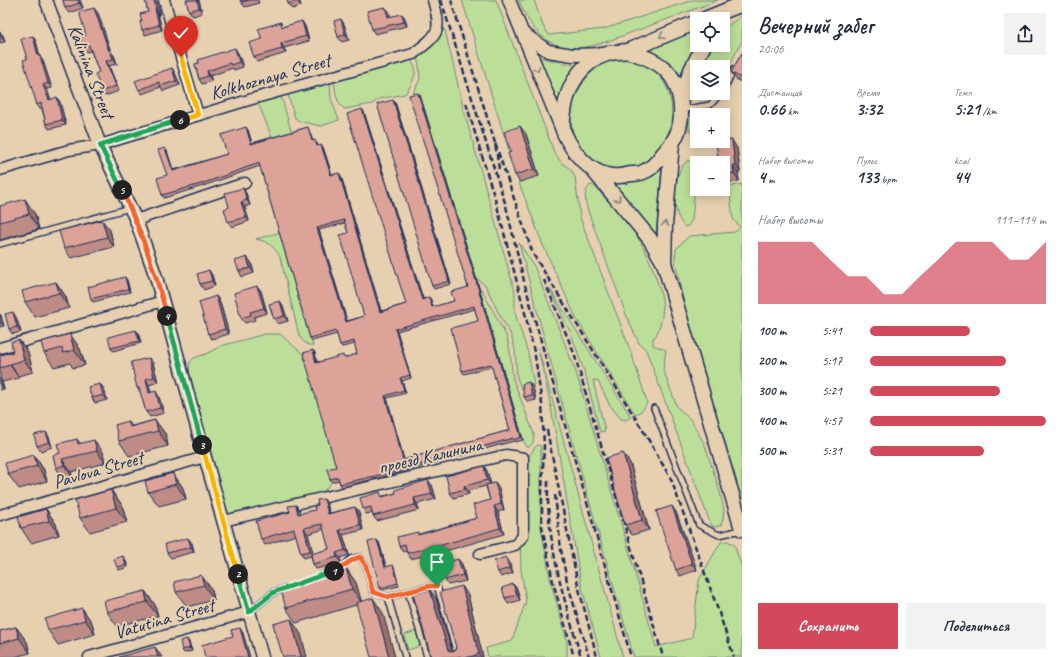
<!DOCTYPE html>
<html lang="ru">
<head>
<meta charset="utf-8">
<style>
	body { margin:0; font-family:Caveat,sans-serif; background:#f2f2f3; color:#1f2937; height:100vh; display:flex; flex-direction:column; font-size:15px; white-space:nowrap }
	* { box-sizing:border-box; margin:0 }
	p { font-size:13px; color:#747a83 }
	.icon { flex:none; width:22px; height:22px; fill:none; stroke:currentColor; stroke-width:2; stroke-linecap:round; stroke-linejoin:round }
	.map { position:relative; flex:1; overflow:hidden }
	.sheet { display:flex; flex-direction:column; background:#fff; width:320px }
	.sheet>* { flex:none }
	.fabs { position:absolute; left:690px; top:12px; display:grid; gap:8px }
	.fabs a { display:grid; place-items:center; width:40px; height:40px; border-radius:0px; background:#fff; box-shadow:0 2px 10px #0003; font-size:20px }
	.pin { position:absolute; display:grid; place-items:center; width:34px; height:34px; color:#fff; margin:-41px -17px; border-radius:50% 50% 50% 0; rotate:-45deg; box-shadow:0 0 4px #0007 }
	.pin .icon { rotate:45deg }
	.km { position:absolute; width:20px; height:20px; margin:-10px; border-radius:50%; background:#222; color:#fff; font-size:11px; line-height:20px; text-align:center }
	.round { display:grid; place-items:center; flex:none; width:42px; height:42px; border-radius:0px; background:#f2f2f3 }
	.head { display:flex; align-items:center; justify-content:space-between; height:68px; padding:0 16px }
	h1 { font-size:22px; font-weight:600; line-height:30px }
	.stats { display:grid; grid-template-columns:repeat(3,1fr); gap:6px; height:68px; padding:4px 16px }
	.stats div { display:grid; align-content:center }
	.stats b { font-size:17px; font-weight:600 }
	.stats small { font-size:11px; font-weight:400 }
	.stats p { font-size:11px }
	.chart { height:112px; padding:8px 16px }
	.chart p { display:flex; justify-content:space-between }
	.chart svg { width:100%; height:72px; margin-top:4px; fill:#d1495b; opacity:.7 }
	.cta { display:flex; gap:8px; margin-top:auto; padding:8px 16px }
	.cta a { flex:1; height:46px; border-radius:0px; background:#d1495b; color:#fff; font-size:16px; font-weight:600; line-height:46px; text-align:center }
	.cta a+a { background:#f2f2f3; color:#1f2937 }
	ul { padding:0 16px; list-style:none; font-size:13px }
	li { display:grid; grid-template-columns:64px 48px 1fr; align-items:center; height:30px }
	li i { height:10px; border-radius:5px; background:#d1495b }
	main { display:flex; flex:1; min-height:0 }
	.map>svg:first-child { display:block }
	.green { fill:#bbdf98; stroke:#6b877b }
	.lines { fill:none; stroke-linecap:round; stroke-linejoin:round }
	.service-casing { stroke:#1b2f5e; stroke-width:8 }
	.minor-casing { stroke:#1b2f5e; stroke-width:13 }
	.tertiary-casing { stroke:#1b2f5e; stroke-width:15 }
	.secondary-casing { stroke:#1b2f5e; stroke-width:17 }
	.service { stroke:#e7d0b0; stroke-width:5 }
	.minor { stroke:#e7d0b0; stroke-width:10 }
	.tertiary { stroke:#e7d0b0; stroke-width:12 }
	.secondary { stroke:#e7d0b0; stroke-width:14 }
	.rail { stroke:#1b2f5e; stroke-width:2.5; stroke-dasharray:6 3; stroke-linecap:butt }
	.wall { fill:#be8c84; stroke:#1b2f5e; fill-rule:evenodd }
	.shaded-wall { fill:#9b726b; stroke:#1b2f5e }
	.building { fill:#dda399; stroke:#1b2f5e; fill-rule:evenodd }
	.oneway { stroke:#818087 }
	.split-1-casing { stroke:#fff; stroke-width:8 }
	.split-2-casing { stroke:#fff; stroke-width:8 }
	.split-3-casing { stroke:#fff; stroke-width:8 }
	.split-4-casing { stroke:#fff; stroke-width:8 }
	.split-5-casing { stroke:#fff; stroke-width:8 }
	.split-6-casing { stroke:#fff; stroke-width:8 }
	.split-7-casing { stroke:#fff; stroke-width:8 }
	.split-1 { stroke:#f0652b; stroke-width:5 }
	.split-2 { stroke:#22a559; stroke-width:5 }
	.split-3 { stroke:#f5b400; stroke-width:5 }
	.split-4 { stroke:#22a559; stroke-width:5 }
	.split-5 { stroke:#f0652b; stroke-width:5 }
	.split-6 { stroke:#22a559; stroke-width:5 }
	.split-7 { stroke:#f5b400; stroke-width:5 }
	.labels { text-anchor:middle; stroke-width:4; stroke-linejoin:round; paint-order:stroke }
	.street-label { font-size:19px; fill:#1b2f5e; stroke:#e7d0b0 }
</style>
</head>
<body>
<main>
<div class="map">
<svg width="742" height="657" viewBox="0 0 742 657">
	<rect width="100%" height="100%" fill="#e7d0b0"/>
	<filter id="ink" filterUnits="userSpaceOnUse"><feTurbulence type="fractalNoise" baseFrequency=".025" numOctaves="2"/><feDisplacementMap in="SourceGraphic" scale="8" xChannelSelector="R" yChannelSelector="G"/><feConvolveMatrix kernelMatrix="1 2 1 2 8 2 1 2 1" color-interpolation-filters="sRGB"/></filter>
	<g filter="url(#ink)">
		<!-- green -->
		<path class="green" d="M462 0H496L554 152 561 162 571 170 575 177 580 217 632 355 647 402C645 408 642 412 635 414L576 318 543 245 519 183Z
			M519 0H534L543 26 549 35 604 29 693 0H718C693 10 667 19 641 29 620 36 597 48 574 48 546 49 527 24 519 0Z
			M742 16V41L723 77V67H702L709 50 714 45H723C723 27 728 25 742 16Z
			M697 25V45L678 80C669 65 659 52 642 47Z
			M445 30 464 111 515 292V313L528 353 534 385 521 388 517 378 515 350 511 335 498 312 486 286 476 278 420 96 411 98 420 79 418 53 441 31Z
			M534 56 577 66 557 114Z
			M406 59 411 60 415 67V74L411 85 405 94 379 99 372 104 345 109C336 104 336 92 334 82L337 79Z
			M624 59C632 61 641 61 648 65 653 68 658 74 661 78 689 117 659 178 609 169 601 167 596 163 590 158 579 149 573 136 571 122 569 99 588 68 609 61 614 59 620 59 624 59Z
			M697 77V93H715L714 97H700L694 96 695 81Z
			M330 82 331 99 339 120 321 126 299 121 295 118 288 95 291 92Z
			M277 95 282 99 292 134 273 140 257 100Z
			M700 113 701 115H697V133H693L689 130V117Z
			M687 161H692L696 163 697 168 692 220 688 226 685 227C670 213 672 174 687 161Z
			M662 168 656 234H652L629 203 612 182C633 184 644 179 662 168Z
			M742 184V500L683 301 675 261 676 249 689 236 735 232 740 227 733 219 729 187Z
			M590 185 594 186C604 197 615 207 624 218 642 238 656 272 662 299 664 311 661 331 653 339V345L666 350 663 369 677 407 691 420 705 445 720 492 724 510 723 519 721 525 716 527 712 526 709 520 646 350 639 343 627 317 589 214C586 203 582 195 590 185Z
			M281 232 312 341 313 346C306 345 302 341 299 335L280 257C275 247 267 241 256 239Z
			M519 243 534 266 576 372 628 547 656 647 692 638 699 580 721 542 727 541 734 544 742 568V657H634C594 519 555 381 519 243Z
			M479 288 482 290 507 337 510 351 513 379 534 434 533 443 528 448 523 440Z
			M550 289 631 417 626 420 621 419 609 404 598 381 593 380 605 431 600 432 586 377 572 336Z
			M265 334H280L305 356 338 470 329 472 332 482 322 493 227 518 192 382 189 370 190 362 194 358 206 354 221 346Z
			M538 348 623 657H601L581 584 551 407Z
			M537 445 541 446V527L551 583 567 640V657H488L486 648 512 641 526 601 521 571 520 533 525 461Z
			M416 631 420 646 408 650 404 635Z"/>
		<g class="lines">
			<!-- service casing -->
			<g class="service-casing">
				<path id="service" d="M723 91 734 69
					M681 110 710 105 721 93
					M0 244 130 208
					M654 408 699 525 719 535 742 530
					M322 575 340 569 351 559 360 557 366 566 373 592 388 597 430 586H437L458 657
					M408 592 427 657
					M388 597 405 657
					M250 611 274 592 286 588"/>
			</g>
			<!-- minor casing -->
			<g class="minor-casing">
				<path id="minor" d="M164 0 198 115
					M0 170 69 150 100 145 252 99 413 54C439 34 442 32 433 0
					M136 220 245 183
					M0 348 163 301
					M0 515 205 457
					M223 521 506 455 523 458V536L515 545 480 554
					M89 657 249 612"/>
			</g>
			<!-- tertiary casing -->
			<g class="tertiary-casing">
				<path id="tertiary" d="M46 0 100 145 136 220 156 277 205 457 262 657
					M509 0 562 130
					M523 33 548 51 573 55 605 54"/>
			</g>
			<!-- secondary casing -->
			<g class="secondary-casing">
				<path id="secondary" d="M705 19 742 4
					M627 51C643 56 661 62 671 76 682 92 684 116 677 134 674 142 668 148 663 154 658 161 652 169 643 172 640 174 635 174 631 174 624 176 615 177 607 175 588 171 573 152 565 135 561 128 563 120 564 112 567 86 581 62 607 54 613 52 621 52 627 51Z
					M627 51 697 22
					M681 99 691 70 704 45
					M593 170 650 239 664 263 742 529
					M664 263 665 225 672 144"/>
			</g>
			<!-- service -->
			<use href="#service" class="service"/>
			<!-- minor -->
			<use href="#minor" class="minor"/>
			<!-- tertiary -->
			<use href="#tertiary" class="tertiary"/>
			<!-- secondary -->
			<use href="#secondary" class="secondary"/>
			<!-- rail -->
			<path class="rail" d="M441 0 506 206 525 285 631 657
				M451 0 495 143
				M466 103 497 206 525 313 535 356 542 404 544 446 542 491V526L553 582 574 657
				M499 169 495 143 533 254 644 432 671 479 717 607 734 657
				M544 280 574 353 663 657
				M547 430 578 585 597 657
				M548 481C546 542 564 599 581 657
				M555 495 561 550 567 581 589 657"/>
		</g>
		<!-- wall -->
		<path class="wall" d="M63 0H80L83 8 69 13 65 8Z
			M145 0H155L157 2 160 14H158L162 30 145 35 142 30V21L148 12Z
			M186 0H199L202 13 193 16 189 11Z
			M240 0H258L259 3 245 7 241 2Z
			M299 0 301 6 292 9 288 4Z
			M385 7 389 11 390 17 405 18 407 26 375 34 372 29Z
			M98 13 111 52 114 55 117 64 109 66 119 91 105 96 102 91 99 72 91 51 87 52 83 47 86 35Z
			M344 24 349 40 342 42 338 37Z
			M284 26H305L309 41 284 48 286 53 257 62 254 57 262 39Z
			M0 32 3 35 5 42 0 43Z
			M36 41 40 57 43 61 52 88 47 89 50 99 60 102 66 125 49 129 46 124 42 109H40L37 105 27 59Z
			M238 53 243 67 234 70 233 68 210 76 212 81 202 84 199 79 195 64Z
			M742 53V83L736 79 731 72Z
			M172 68 175 73 180 85 163 91 161 87 142 94 139 90Z
			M418 93 420 95 478 284 523 440 515 442 514 441 402 472 342 487 340 484 339 480 332 482 330 479 336 467 313 350 315 353 317 362 345 358 357 354 355 344 342 347 340 345 337 334 312 341 310 338 260 166 203 186 164 198 162 195 167 175V151L173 170 227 154 248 130 252 143 308 127 309 130 313 141 317 143 318 146 323 147 332 175 339 173 341 176 381 311 406 304 362 109 364 112 423 299 429 297 431 300 433 307 454 301 468 287ZM345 223 348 233 364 316 347 321 319 230ZM475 309 478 321 462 371 464 374 492 367 510 430 404 460 387 398 406 393 402 381 411 378 397 331Z
			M395 102 451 284 434 289 432 286Z
			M526 134 539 176 520 182 515 175 511 152Z
			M737 148 740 172 738 173 739 181 728 183 723 176V163Z
			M246 193 250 205 245 207 249 221 232 227 228 222 229 207Z
			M0 206 35 214 39 229 0 240Z
			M110 230 114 247 71 258 64 248Z
			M251 262 254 273 242 277 239 271Z
			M212 275 215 286 204 290 200 284Z
			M127 280 130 292 93 302 91 299Z
			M56 282 66 297 69 308 35 317 25 302Z
			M257 286 261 291 267 313 254 317 255 320 245 323 241 318Z
			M216 296 220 302 229 334 212 339 208 334Z
			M280 301 283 306 288 321 278 324 274 319Z
			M0 314 4 326 0 327Z
			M16 317 21 332 12 334 9 329Z
			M138 332 141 343 113 351 111 348Z
			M70 334 80 349 85 365 73 368 70 363 54 367 44 353Z
			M19 340 28 352 33 372 18 376 19 378 2 382 4 389 0 390V355L13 352Z
			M153 363 158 382 149 385 151 393 159 397 164 413 150 417 146 412 141 393 137 388Z
			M100 384 104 389 107 400 95 403 92 398Z
			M533 387 536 400 528 402 524 397Z
			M155 420 166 435 168 446 129 456 119 441 128 421 132 426Z
			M49 437 52 447 41 451 37 446Z
			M77 439 80 443 103 452 105 463 71 472 73 478 65 480 56 468 60 453Z
			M34 455 44 470 47 481 19 489 8 474Z
			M630 463 649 530 632 535 625 525Z
			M484 466 487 471 491 484 499 488 504 510 498 512 504 534 435 554 434 553 411 559 407 553V551L403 552 399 546 419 534 477 518 490 500 486 486 468 491 469 494 454 498 450 493Z
			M173 473 183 488 186 499 159 506 148 492Z
			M432 485 436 499 417 504 419 510 377 521 373 516 372 513 366 514 363 509 383 496Z
			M111 490 122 505 127 522 90 532 80 518Z
			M324 499 327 504 330 513 355 507 359 512 363 530 343 535 349 555 340 558 341 563 316 569 313 564 311 556 304 558 301 553 296 535 265 545 261 539 290 512 296 505 299 510 300 514 315 510 318 505ZM324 529 329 549 313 554 308 534Z
			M46 509 56 524 59 535 31 543 21 528Z
			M676 512 697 570 680 576 676 570Z
			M377 540 379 542 386 567H394L399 586 382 590 380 588Z
			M192 543 194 552 171 558 167 553Z
			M506 557 510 563 513 573 501 577 498 572Z
			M125 559 128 567 119 570 117 567Z
			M462 564 466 581 448 585 445 580Z
			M346 568 356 583 361 601 383 613 356 605 296 623 286 608Z
			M201 575 212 590 214 600 187 607 176 592Z
			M513 584 517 589 520 600 508 604 505 598Z
			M145 591 155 605 158 616 117 626 107 612Z
			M468 595 483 657H431L436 598 453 652 455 651Z
			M82 608 92 623 95 634 58 645 48 630Z
			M16 627 27 642 30 653 14 657H0V631Z
			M189 642 192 651 184 653 182 650Z"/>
		<!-- shaded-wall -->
		<path class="shaded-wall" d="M78 0H80L83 8 79 3Z
			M154 0H155L157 2 160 14 156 9Z
			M197 0H199L202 13 199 8Z
			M297 0H299L301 6 297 1Z
			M385 7 389 11 392 22 388 17Z
			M94 8 98 13 111 52 114 55 117 64 109 51Z
			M155 9 158 14 162 30 159 25Z
			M402 14 405 18 407 26 404 22Z
			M341 19 344 24 349 40 345 34Z
			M302 21 305 26 309 41 306 36Z
			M0 32 3 35 5 42 1 37Z
			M33 36 36 41 40 57 43 61 52 88 48 83 38 56Z
			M281 43 284 48 286 53 282 49Z
			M235 48 238 53 243 67 239 62Z
			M106 61 109 66 119 91 116 86Z
			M172 68 175 73 180 85 176 81Z
			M207 71 210 76 212 81 208 76Z
			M43 85 47 89 52 104 49 100Z
			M418 93 420 95 478 284 523 440 521 437Z
			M57 97 60 102 66 125 62 120Z
			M393 100 395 102 451 284 449 281Z
			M362 109 364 112 424 302 422 300Z
			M520 126 526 134 539 176 534 169Z
			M246 127 248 130 253 147 251 144Z
			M732 140 737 148 740 172 735 165Z
			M321 145 323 147 333 178 331 175Z
			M165 148 167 151 174 173 173 171Z
			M733 166 738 173 739 181 734 173Z
			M339 173 341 176 382 314 380 312Z
			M243 188 246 193 250 205 247 200Z
			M25 199 35 214 39 229 29 214Z
			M241 202 245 207 249 221 246 217Z
			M102 220 110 230 114 247 107 237Z
			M317 228 319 230 348 324 346 322Z
			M247 257 251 262 254 273 250 268Z
			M209 270 212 275 215 286 212 281Z
			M125 277 127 280 130 292 128 289Z
			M56 282 66 297 69 308 59 293Z
			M257 286 261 291 267 313 264 308Z
			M216 296 220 302 229 334 225 329Z
			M429 297 431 300 434 310 432 307Z
			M280 301 283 306 288 321 284 316Z
			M13 312 16 317 21 332 17 327Z
			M0 314 1 315 4 326 0 321Z
			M395 329 397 331 411 378 410 375Z
			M136 330 138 332 141 343 139 341Z
			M70 334 80 349 85 365 74 350Z
			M19 340 28 352 33 372 24 360Z
			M313 350 315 353 318 365 316 363Z
			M149 358 153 363 158 382 154 377Z
			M10 364 18 376 19 378 10 365Z
			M0 378 2 382 4 389 0 383Z
			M400 378 402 381 406 393 404 390Z
			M146 379 149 385 153 398 149 393Z
			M529 382 533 387 536 400 532 395Z
			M100 384 104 389 107 400 103 395Z
			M156 391 159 397 164 413 160 408Z
			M385 396 387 398 405 463 403 460Z
			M155 420 166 435 168 446 158 431Z
			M46 432 49 437 52 447 49 442Z
			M94 440 103 452 105 463 97 451Z
			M623 453 630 463 649 530 642 520Z
			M34 455 44 470 47 481 37 466Z
			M62 459 71 472 73 478 64 465Z
			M484 466 487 471 491 485 487 480Z
			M173 473 183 488 186 499 176 484Z
			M428 480 432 485 436 499 432 494Z
			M495 483 499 488 504 510 501 504Z
			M464 486 468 491 469 494 465 489Z
			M111 490 122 505 127 522 116 508Z
			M414 498 417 504 419 510 415 505Z
			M324 499 327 504 331 519 328 514Z
			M296 505 299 510 302 519 298 514Z
			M494 506 498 512 504 534 500 528Z
			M672 506 676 512 697 570 692 564Z
			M355 507 359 512 363 530 360 525Z
			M46 509 56 524 59 535 49 521Z
			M304 528 308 534 314 556 310 551Z
			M339 530 343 535 349 555 345 550Z
			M188 538 192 543 194 552 191 547Z
			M377 540 379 542 387 570 385 567Z
			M336 553 340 558 341 563 337 557Z
			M123 556 125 559 128 567 126 565Z
			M506 557 510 563 513 573 509 568Z
			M458 559 462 564 466 581 463 575Z
			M346 568 356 583 362 603 352 589Z
			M201 575 212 590 214 600 204 585Z
			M513 584 517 589 520 600 517 595Z
			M462 586 468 595 483 657H481L479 654Z
			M430 590 436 598 454 657 448 650Z
			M145 591 155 605 158 616 147 602Z
			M373 598 383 613 395 657H389Z
			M82 608 92 623 95 634 85 620Z
			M291 619 301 634 307 657H301Z
			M16 627 27 642 30 653 19 638Z
			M240 628 243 633 250 657H248Z
			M187 639 189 642 192 651 190 648Z
			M155 647 162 657H158Z"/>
		<!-- building -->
		<path class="building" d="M63 0H78L79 3 65 8Z
			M145 0H154L156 9H155L159 25 142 30 140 21H142L140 14 148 12Z
			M186 0H197L199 8 189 11Z
			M240 0H249L241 2Z
			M287 0H297V1L288 4Z
			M385 7 388 17 402 14 404 22 372 29 367 11Z
			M94 8 109 51 110 50 113 59 106 61 116 86 102 91 95 74 99 72 89 45 83 47 80 37 86 35 79 12Z
			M341 19 345 34 338 37 334 21Z
			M302 21 306 36 281 43 282 49 254 57 249 43 262 39 258 29 281 22 282 27Z
			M33 36 38 56H40L48 83 43 85 49 100 57 97 62 120 46 124 41 103 37 105 23 60 27 59 21 39Z
			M235 48 239 62 231 65 230 63 207 71 208 76 199 79 195 64 199 63 198 60Z
			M742 53V77L741 78 731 72Z
			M172 68 176 81 160 86 159 82 139 90 135 81Z
			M418 93 476 281 521 437 513 440V438L401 470 340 484 338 477 330 479 327 469 336 467 303 353 313 350 316 363 343 355 344 358 357 354 354 341 340 345 336 331 310 338 259 163 201 184 162 195 157 178 167 175 158 150 165 148 173 171 227 154 221 135 246 127 251 144 308 127 312 141 315 140 317 146 321 145 331 175 339 173 380 312 406 304 347 114 362 109 422 300 429 297 432 307 454 301 451 292 468 287 409 95ZM344 220 348 233 340 235 364 316 346 322 317 228ZM474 306 478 321 451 328 462 371 491 364 510 430 403 460 385 396 404 390 400 378 410 375 395 329Z
			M393 100 449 281 432 286 377 104Z
			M520 126 534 169 515 175 508 153 511 152 504 132Z
			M732 140 735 165 733 166 734 173 723 175V163H719L716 143Z
			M243 188 247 200 241 202 246 217 228 222 224 209 229 207 225 193Z
			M25 199 29 214 0 222V206Z
			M102 220 107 237 64 248 59 231Z
			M247 257 250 268 239 271 235 261Z
			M209 270 212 281 200 284 197 274Z
			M125 277 128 289 91 299 88 287Z
			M56 282 59 293 25 302 22 291Z
			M257 286 264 308 250 312 251 315 241 318 234 293Z
			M216 296 225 329 208 334 199 302Z
			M280 301 284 316 274 319 269 304Z
			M13 312 17 327 9 329 5 314Z
			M136 330 139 341 111 348 108 337Z
			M70 334 74 350 63 353 62 348 44 353 41 342Z
			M19 340 24 360 10 364V365L0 368V355L13 352 11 342Z
			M149 358 154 377 146 379 149 393 156 391 160 408 146 412 139 388H137L131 362Z
			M529 382 532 395 524 397 522 384Z
			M100 384 103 395 92 398 88 387Z
			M155 420 158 431 119 441 115 425 128 421 130 427Z
			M46 432 49 442 37 446 34 435Z
			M77 439 78 444 94 440 97 451 62 459 64 465 56 468 53 455 60 453 57 444Z
			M623 453 642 520 625 525 606 458Z
			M34 455 37 466 8 474 5 463Z
			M484 466 487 480 464 486 465 489 450 493 446 476Z
			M173 473 176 484 148 492 145 481Z
			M428 480 432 494 414 498 415 505 373 516 371 507 363 509 360 498 380 492 382 497 396 493 395 490Z
			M495 483 501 504 494 506 500 528 431 548V547L407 553 405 544 399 546 397 537 418 532V535L477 518 473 505 490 500 486 485Z
			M111 490 116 508 80 518 75 500Z
			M324 499 328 514 355 507 360 525 339 530 345 550 336 553 337 557 313 564 311 554 329 549 322 524 304 528 310 551 301 553 294 529 261 539 256 521 290 512 288 506 296 505 298 514 315 510 314 506 318 505 317 500Z
			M672 506 692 564 676 570 656 511Z
			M46 509 49 521 21 528 18 517Z
			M188 538 191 547 167 553 165 544Z
			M377 540 385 567 393 565 398 583 380 588 368 542Z
			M123 556 126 565 117 567 114 559Z
			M506 557 509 568 498 572 494 561Z
			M458 559 463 575 445 580 440 564Z
			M346 568 352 589 286 608 280 587Z
			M201 575 204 585 176 592 174 582Z
			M513 584 517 595 505 598 502 588Z
			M462 586 479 654 469 657H461L460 656 456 657H431L413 594 430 590 448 650 453 652 455 651 456 647 440 592Z
			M145 591 147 602 107 612 104 601Z
			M373 598 389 657H371L356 603Z
			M82 608 85 620 48 630 45 619Z
			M291 619 301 657H283L273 624Z
			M16 627 19 638 0 643V631Z
			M240 628 248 657H205L202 645 233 636 231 630Z
			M187 639 190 648 182 650 180 641Z
			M155 647 158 657H119Z"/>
		<!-- one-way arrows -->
		<defs><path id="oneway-chevron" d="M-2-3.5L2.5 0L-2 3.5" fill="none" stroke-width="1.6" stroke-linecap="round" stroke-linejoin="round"/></defs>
		<g class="oneway">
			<use href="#oneway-chevron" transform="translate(662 36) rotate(158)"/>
			<use href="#oneway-chevron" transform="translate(537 69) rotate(68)"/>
			<use href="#oneway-chevron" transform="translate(618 199) rotate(50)"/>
			<use href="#oneway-chevron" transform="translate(665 224) rotate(-87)"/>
		</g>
	</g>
	<g class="lines" filter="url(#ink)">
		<!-- split-1 casing -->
		<g class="split-1-casing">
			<path id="split-1" d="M334 571C343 568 349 560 360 557L366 566 373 592 388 597 430 586H437"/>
		</g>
		<!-- split-2 casing -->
		<g class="split-2-casing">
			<path id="split-2" d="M238 574 249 612 274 592 334 571"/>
		</g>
		<!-- split-3 casing -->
		<g class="split-3-casing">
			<path id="split-3" d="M202 445 238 574"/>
		</g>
		<!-- split-4 casing -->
		<g class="split-4-casing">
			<path id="split-4" d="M167 316 202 445"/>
		</g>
		<!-- split-5 casing -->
		<g class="split-5-casing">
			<path id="split-5" d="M122 190C141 231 156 273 167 316"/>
		</g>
		<!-- split-6 casing -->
		<g class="split-6-casing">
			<path id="split-6" d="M122 190 100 145 180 120"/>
		</g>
		<!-- split-7 casing -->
		<g class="split-7-casing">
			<path id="split-7" d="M180 120 198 115 181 57"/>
		</g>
		<!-- split-1 -->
		<use href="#split-1" class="split-1"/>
		<!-- split-2 -->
		<use href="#split-2" class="split-2"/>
		<!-- split-3 -->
		<use href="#split-3" class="split-3"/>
		<!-- split-4 -->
		<use href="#split-4" class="split-4"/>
		<!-- split-5 -->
		<use href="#split-5" class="split-5"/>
		<!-- split-6 -->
		<use href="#split-6" class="split-6"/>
		<!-- split-7 -->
		<use href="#split-7" class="split-7"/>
	</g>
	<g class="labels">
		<!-- street labels -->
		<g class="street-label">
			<text transform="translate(92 71) rotate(69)" y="7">Kalinina Street</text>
			<text transform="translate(270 76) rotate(-16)" y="7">Kolkhoznaya Street</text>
			<text transform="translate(430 455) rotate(-13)" y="7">проезд Калинина</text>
			<text transform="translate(98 469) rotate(-16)" y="7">Pavlova Street</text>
			<text transform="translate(164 618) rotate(-16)" y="7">Vatutina Street</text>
		</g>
	</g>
</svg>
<div class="fabs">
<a><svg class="icon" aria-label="locate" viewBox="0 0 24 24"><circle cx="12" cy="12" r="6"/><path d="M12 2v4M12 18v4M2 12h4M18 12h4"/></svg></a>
<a><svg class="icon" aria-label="layers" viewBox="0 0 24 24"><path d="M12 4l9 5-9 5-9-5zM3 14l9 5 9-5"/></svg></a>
<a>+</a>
<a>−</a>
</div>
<div class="pin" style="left:437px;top:586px;background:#1e9e55"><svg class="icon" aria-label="arrive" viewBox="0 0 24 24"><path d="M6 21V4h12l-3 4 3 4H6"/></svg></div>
<div class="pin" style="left:181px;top:57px;background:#d93025"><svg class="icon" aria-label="check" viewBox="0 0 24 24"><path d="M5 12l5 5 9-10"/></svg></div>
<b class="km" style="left:334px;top:571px">1</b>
<b class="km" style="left:238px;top:574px">2</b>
<b class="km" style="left:202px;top:445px">3</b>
<b class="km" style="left:167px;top:316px">4</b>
<b class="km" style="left:122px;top:190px">5</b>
<b class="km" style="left:180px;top:120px">6</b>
</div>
<section class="sheet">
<div class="head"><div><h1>Вечерний забег</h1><p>20:06</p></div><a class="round"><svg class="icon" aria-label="share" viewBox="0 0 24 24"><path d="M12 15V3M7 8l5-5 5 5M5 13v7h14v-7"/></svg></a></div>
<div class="stats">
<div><p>Дистанция</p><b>0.66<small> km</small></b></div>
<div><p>Время</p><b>3:32</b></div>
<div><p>Темп</p><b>5:21<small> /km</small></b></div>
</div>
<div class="stats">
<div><p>Набор высоты</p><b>4<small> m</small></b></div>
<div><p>Пульс</p><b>133<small> bpm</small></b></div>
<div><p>kcal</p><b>44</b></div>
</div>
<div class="chart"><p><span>Набор высоты</span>111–114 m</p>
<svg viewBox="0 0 160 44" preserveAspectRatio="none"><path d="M0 44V6L10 6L20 6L30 6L40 17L50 27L60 27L70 38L80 38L90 27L100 17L110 6L120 6L130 6L140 17L150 17L160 6V44z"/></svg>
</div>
<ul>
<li><b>100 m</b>5:41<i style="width:57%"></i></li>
<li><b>200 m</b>5:17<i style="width:77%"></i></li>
<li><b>300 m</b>5:21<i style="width:74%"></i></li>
<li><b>400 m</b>4:57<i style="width:100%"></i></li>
<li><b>500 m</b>5:31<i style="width:65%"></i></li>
</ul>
<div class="cta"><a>Сохранить</a><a>Поделиться</a></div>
</section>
</main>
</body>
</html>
